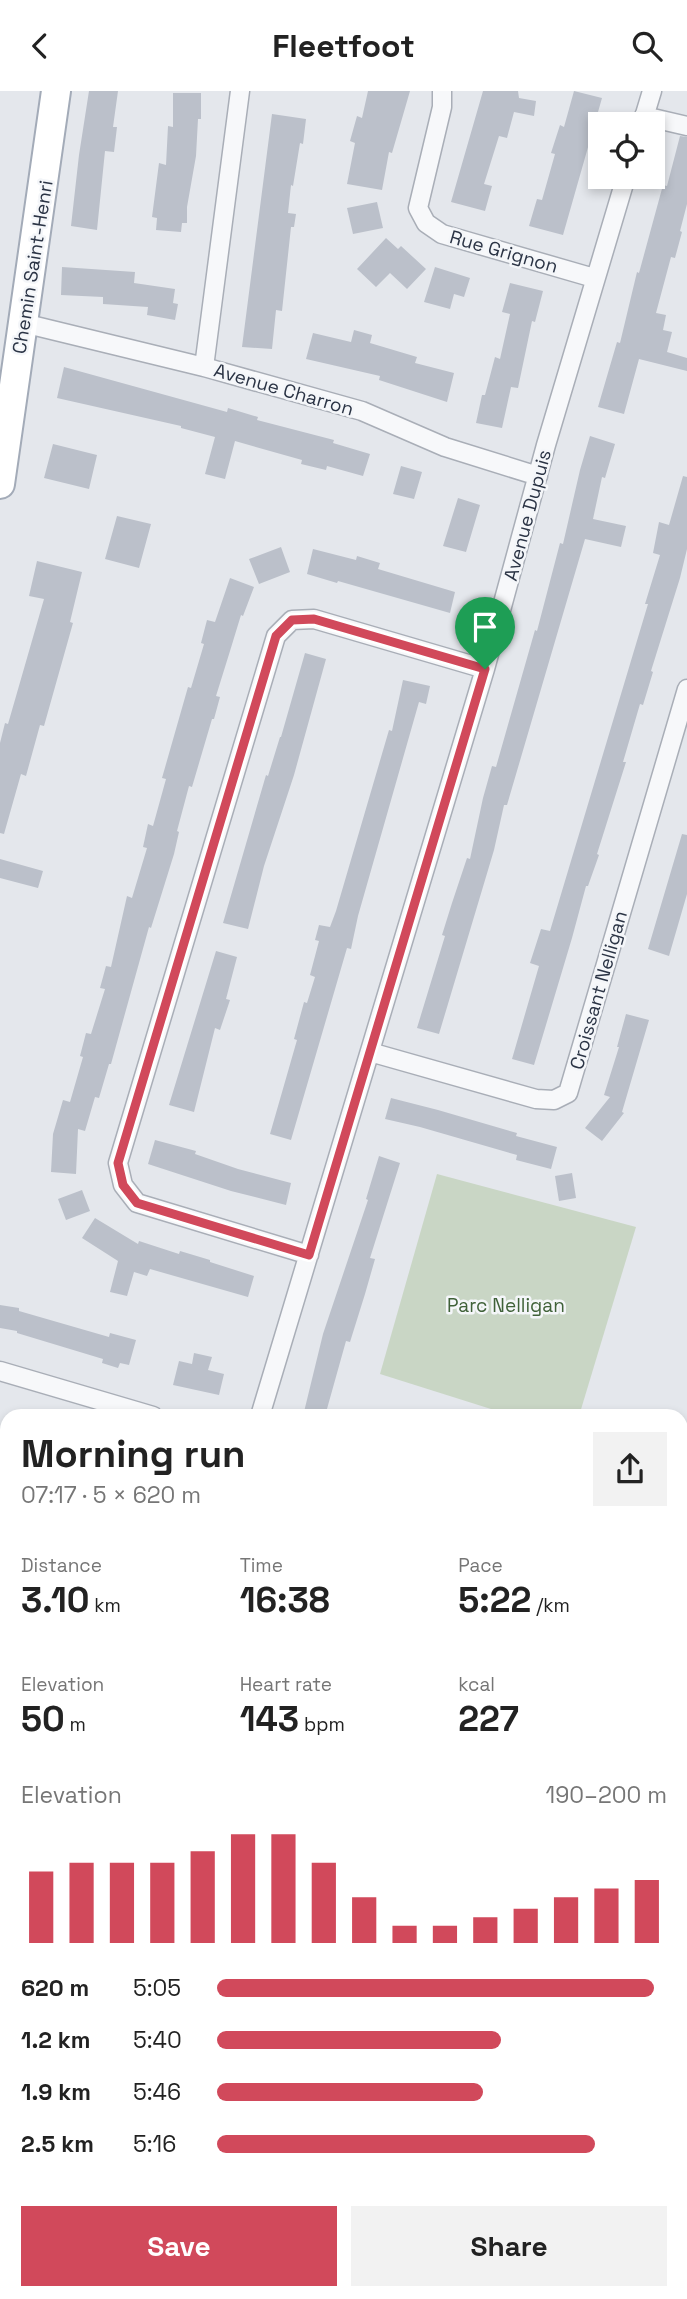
<!DOCTYPE html>
<html lang="en">
<head>
<meta charset="utf-8">
<style>
	body { margin:0; font-family:"Space Grotesk",sans-serif; background:#f2f2f2; color:#222; height:100vh; display:flex; flex-direction:column; font-size:26px; white-space:nowrap }
	* { box-sizing:border-box; margin:0 }
	p { font-size:23px; color:#767676 }
	.icon { flex:none; width:38px; height:38px; fill:none; stroke:currentColor; stroke-width:2; stroke-linecap:round; stroke-linejoin:round }
	.map { position:relative; flex:1; overflow:hidden }
	.panel { position:absolute; left:0px; top:1318px; width:688px; height:891px; display:flex; flex-direction:column; background:#fff; border-radius:21px 21px 0 0; box-shadow:0 4px 10px #0003 }
	.panel>* { flex:none }
	.buttons { position:absolute; left:588px; top:21px; display:grid; gap:14px }
	.buttons a { display:grid; place-items:center; width:77px; height:77px; border-radius:0px; background:#fff; box-shadow:0 4px 10px #0003; font-size:35px }
	.pin { position:absolute; display:grid; place-items:center; width:60px; height:60px; color:#fff; margin:-72px -30px; border-radius:50% 50% 50% 0; rotate:-45deg; box-shadow:0 0 7px #0007 }
	.pin .icon { rotate:45deg }
	.round { display:grid; place-items:center; flex:none; width:74px; height:74px; border-radius:0px; background:#f2f2f2 }
	.summary { display:flex; align-items:center; justify-content:space-between; height:119px; padding:0 21px }
	h1 { font-size:38px; font-weight:700; line-height:52px }
	.metrics { display:grid; grid-template-columns:repeat(3,1fr); gap:10px; height:119px; padding:7px 21px }
	.metrics div { display:grid; align-content:center }
	.metrics b { font-size:35px; font-weight:700 }
	.metrics small { font-size:19px; font-weight:400 }
	.metrics p { font-size:19px }
	.chart { height:196px; padding:14px 21px }
	.chart p { display:flex; justify-content:space-between }
	.chart svg { width:100%; height:126px; margin-top:7px; stroke:#d1495b; stroke-width:6 }
	.action { display:flex; gap:14px; margin-top:auto; padding:14px 21px }
	.action a { flex:1; height:80px; border-radius:0px; background:#d1495b; color:#fff; font-size:28px; font-weight:700; line-height:80px; text-align:center }
	.action a+a { background:#f2f2f2; color:#222 }
	ul { padding:0 21px; list-style:none; font-size:23px }
	li { display:grid; grid-template-columns:112px 84px 1fr; align-items:center; height:52px }
	li i { height:18px; border-radius:9px; background:#d1495b }
	header { display:flex; justify-content:space-between; align-items:center; height:91px; padding:0 21px; background:#fff; font-size:32px; font-weight:700 }
	.map>svg:first-child { display:block }
	.green { fill:#c9d6c5 }
	.building { fill:#bbc0ca }
	.lines { fill:none; stroke-linecap:round; stroke-linejoin:round }
	.minor-casing { stroke:#a9aeb7; stroke-width:21 }
	.primary-casing { stroke:#a3abb8; stroke-width:32 }
	.minor { stroke:#f7f8fa; stroke-width:18 }
	.primary { stroke:#fff; stroke-width:28 }
	.route-casing { stroke:#fff; stroke-width:14 }
	.route { stroke:#d1495b; stroke-width:9 }
	.labels { text-anchor:middle; stroke-width:5; stroke-linejoin:round; paint-order:stroke }
	.street-label { font-size:19px; fill:#2b3445; stroke:#f4f6f9 }
	.park-label { font-size:19px; fill:#3f6138; stroke:#f4f6f9 }
</style>
</head>
<body>
<header><svg class="icon" aria-label="back" viewBox="0 0 24 24"><path d="M15 5l-7 7 7 7"/></svg>Fleetfoot<svg class="icon" aria-label="search" viewBox="0 0 24 24"><circle cx="10" cy="10" r="6"/><path d="M15 15l6 6"/></svg></header>
<div class="map">
<svg width="687" height="2208" viewBox="0 0 687 2208">
	<rect width="100%" height="100%" fill="#e4e7ec"/>
	<!-- green -->
	<path class="green" d="M437 1083 636 1136 579 1325H513L380 1283Z"/>
	<!-- building -->
	<path class="building" d="M89 0H118L113 36H117L114 61 105 60 97 139 71 135 79 64Z
		M368 0H410L392 62 389 61 382 99 347 93 355 52 350 50 357 25 362 27Z
		M483 0H518L519 7 536 10 534 25 514 21 507 47 499 45 484 93 492 95 485 120 451 111Z
		M574 0 602 7 563 144 529 135 537 108 542 109 555 63 551 62 560 34 564 36Z
		M173 2H201V28H198L196 65 187 116V132H182L181 141 156 139 157 127 152 126 159 72 166 74 168 35 173 36Z
		M272 23 306 28 303 53 300 52 293 95 291 94 288 122 296 123 294 136H291L282 220 276 219 272 258 242 256Z
		M680 45 687 46V113L680 140 682 141 675 167 671 166 656 222 666 224 663 239 672 241 667 261 687 267V280L639 268 624 323 598 316 617 251 620 252 637 181 639 182 663 94 667 95Z
		M377 111 383 137 353 143 347 117Z
		M386 147 398 158 401 155 426 178 407 198 390 182 376 196 357 178Z
		M62 176 135 181 134 192 175 198 173 212 178 213 175 229 147 224 148 216 103 213V206L61 204Z
		M435 176 470 187 464 206 454 203 450 218 424 211Z
		M510 192 543 200 535 231 532 230 518 297 511 296 502 337 476 332 482 304H485L495 266 500 268 510 223 502 221Z
		M354 239 372 244 370 252 417 266 415 272 454 282 447 311 379 289 380 285 306 268 313 242 351 251Z
		M64 276 227 321 228 317 258 326 257 329 334 349 333 352 370 363 363 385 327 375 326 379 301 373 302 369 235 350 225 388 205 383 215 346 181 337V335L57 307Z
		M590 345 615 353 605 387 602 386 593 428 626 435 621 456 585 448 507 714H504L494 759 439 943 417 937 445 845 442 844 452 812 467 767 470 768 483 707 492 675 496 676 535 539 537 540 560 452 563 453 580 379Z
		M53 353 97 364 89 398 44 387Z
		M401 375 422 381 414 408 393 403Z
		M683 385 687 386V458L680 487 651 580 653 581 643 614 640 613 623 671H626L597 763 599 764 588 795H586L572 847 534 974 512 968 539 875 530 872 541 838 550 840 648 513H645L660 464 653 462 659 431 669 434Z
		M458 407 480 414 466 461 443 455Z
		M117 425 151 433 139 477 105 468Z
		M281 456 290 481 259 493 249 468Z
		M313 458 356 469 357 465 380 472 378 478 455 501 450 522 338 490 337 492 307 483Z
		M37 470 82 481 70 531 73 532 44 635 40 634 26 685 21 683 4 743 0 742V652L5 632 8 633 44 508 29 505Z
		M230 487 254 496 243 525 241 524 230 560 216 605 220 606 214 628H212L192 696 189 695 177 740 179 741 174 763 151 837 149 836 111 973H109L99 1007 95 1006 85 1040 78 1038 76 1083 51 1081 53 1043 63 1009 70 1011 83 966 80 965 86 942 91 943 105 898 100 897 106 875 111 876 127 805 132 807 147 757 143 756 148 733 153 735 166 688 162 687 188 596 191 597 204 553 201 552 207 529 215 531Z
		M305 562 326 568 294 684 264 775 248 838 223 832 266 684 268 685 280 646H281Z
		M403 589 430 595 426 613 419 611 358 825 351 858 347 857 291 1049 270 1043 297 949 294 948 304 911 307 912 315 886 310 884 319 850 315 849 319 834 330 836 336 820 389 639 392 640Z
		M682 743 687 744V803L669 865 648 858Z
		M0 768 43 780 38 797 0 787Z
		M216 860 237 866 226 908 230 909 220 939 215 937 194 1021 169 1014Z
		M626 923 649 929 622 1021 624 1022 602 1050 585 1037 610 1006 604 1004 619 956H617Z
		M391 1007 438 1019 517 1042 516 1045 557 1056 551 1078 516 1069 517 1064 420 1036 385 1028Z
		M155 1049 196 1060 195 1063 238 1078 291 1092 286 1114 231 1100 148 1073Z
		M379 1065 400 1072 370 1167 375 1168 365 1203 350 1251 346 1250 325 1325H303L323 1243 368 1109 366 1108Z
		M572 1082 576 1107 559 1110 555 1085Z
		M82 1099 90 1120 66 1129 58 1108Z
		M95 1127 138 1153 139 1150 179 1163 180 1160 210 1169V1171L254 1185 248 1206 150 1178 147 1185 134 1181 127 1205 110 1201 118 1170 82 1147Z
		M0 1214 19 1217V1220L109 1246 110 1242 136 1249 129 1274 120 1272 118 1277 102 1272 103 1268 17 1242V1240L0 1237Z
		M194 1262 212 1266 208 1279 224 1283 219 1304 173 1294 179 1270 192 1273Z"/>
	<g class="lines">
		<!-- minor casing -->
		<g class="minor-casing">
			<path id="minor" d="M442 0V16L418 117 426 132 442 143 594 187
				M644 25 687 35
				M642 33 652 0
				M23 232 204 276 362 320 445 356 538 385
				M204 276 240 0
				M370 961 536 1008 554 1009 568 1002 687 598
				M309 1164 137 1112 123 1094 118 1072 276 545 292 529 314 528 485 578
				M0 1280 153 1325
				M260 1325 485 578 546 354 626 86
				M0 1495 7 1497
				M0 1701 7 1703
				M0 1894 7 1896
				M0 2109 7 2112
				M2 2208 7 2191
				M202 2208 204 2202"/>
		</g>
		<!-- primary casing -->
		<g class="primary-casing">
			<path id="primary" d="M0 393 56 0"/>
		</g>
		<!-- minor -->
		<use href="#minor" class="minor"/>
		<!-- primary -->
		<use href="#primary" class="primary"/>
	</g>
	<g class="lines">
		<!-- route casing -->
		<g class="route-casing">
			<path id="route" d="M314 528 485 578 309 1164 137 1112 123 1094 118 1072 276 545 292 529Z"/>
		</g>
		<!-- route -->
		<use href="#route" class="route"/>
	</g>
	<g class="labels">
		<!-- street labels -->
		<g class="street-label">
			<text transform="translate(504 160) rotate(16)" y="7">Rue Grignon</text>
			<text transform="translate(32 176) rotate(-81)" y="7">Chemin Saint-Henri</text>
			<text transform="translate(284 298) rotate(16)" y="7">Avenue Charron</text>
			<text transform="translate(527 424) rotate(-75)" y="7">Avenue Dupuis</text>
			<text transform="translate(598 899) rotate(-74)" y="7">Croissant Nelligan</text>
		</g>
		<!-- park labels -->
		<g class="park-label">
			<text x="506" y="1221">Parc Nelligan</text>
		</g>
	</g>
</svg>
<div class="buttons">
<a><svg class="icon" aria-label="locate" viewBox="0 0 24 24"><circle cx="12" cy="12" r="6"/><path d="M12 2v4M12 18v4M2 12h4M18 12h4"/></svg></a>
</div>
<div class="pin" style="left:485px;top:578px;background:#1e9e55"><svg class="icon" aria-label="arrive" viewBox="0 0 24 24"><path d="M6 21V4h12l-3 4 3 4H6"/></svg></div>
<section class="panel">
<div class="summary"><div><h1>Morning run</h1><p>07:17 · 5 × 620 m</p></div><a class="round"><svg class="icon" aria-label="share" viewBox="0 0 24 24"><path d="M12 15V3M7 8l5-5 5 5M5 13v7h14v-7"/></svg></a></div>
<div class="metrics">
<div><p>Distance</p><b>3.10<small> km</small></b></div>
<div><p>Time</p><b>16:38</b></div>
<div><p>Pace</p><b>5:22<small> /km</small></b></div>
</div>
<div class="metrics">
<div><p>Elevation</p><b>50<small> m</small></b></div>
<div><p>Heart rate</p><b>143<small> bpm</small></b></div>
<div><p>kcal</p><b>227</b></div>
</div>
<div class="chart"><p><span>Elevation</span>190–200 m</p>
<svg viewBox="0 0 160 44" preserveAspectRatio="none"><path d="M5 44V19M15 44V16M25 44V16M35 44V16M45 44V12M55 44V6M65 44V6M75 44V16M85 44V28M95 44V38M105 44V38M115 44V35M125 44V32M135 44V28M145 44V25M155 44V22"/></svg>
</div>
<ul>
<li><b>620 m</b>5:05<i style="width:97%"></i></li>
<li><b>1.2 km</b>5:40<i style="width:63%"></i></li>
<li><b>1.9 km</b>5:46<i style="width:59%"></i></li>
<li><b>2.5 km</b>5:16<i style="width:84%"></i></li>
</ul>
<div class="action"><a>Save</a><a>Share</a></div>
</section>
</div>
</body>
</html>
